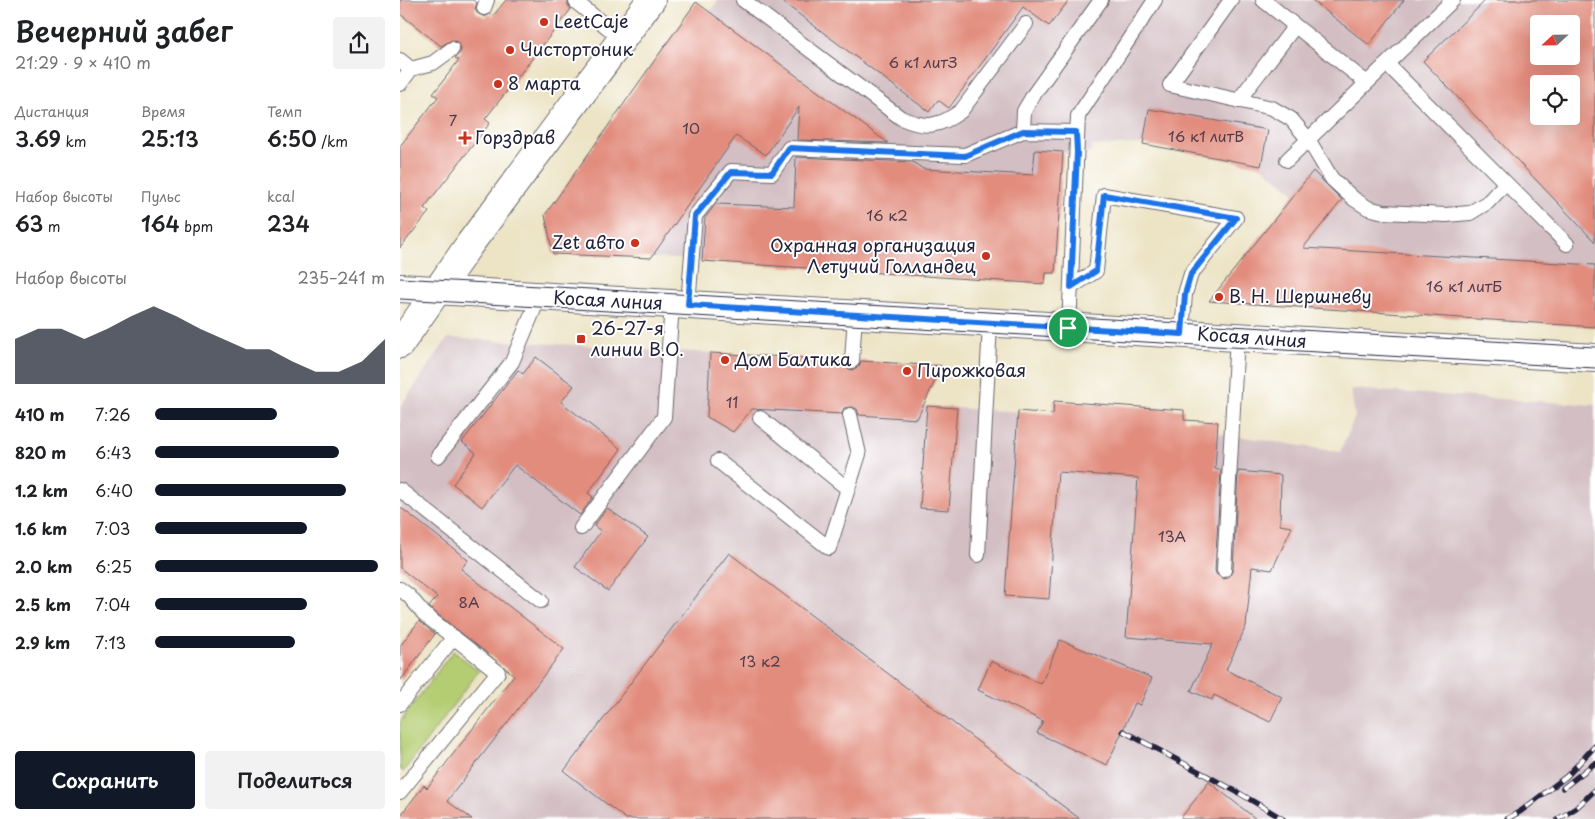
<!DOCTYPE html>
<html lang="ru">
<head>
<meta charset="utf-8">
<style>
	body { margin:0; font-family:"Playpen Sans",sans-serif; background:#f2f2f2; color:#202124; height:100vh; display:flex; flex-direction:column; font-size:19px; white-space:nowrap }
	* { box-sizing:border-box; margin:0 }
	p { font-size:16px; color:#757577 }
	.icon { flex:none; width:28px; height:28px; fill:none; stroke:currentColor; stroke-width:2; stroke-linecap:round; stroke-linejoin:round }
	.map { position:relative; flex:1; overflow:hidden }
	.side { display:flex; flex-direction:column; background:#fff; width:400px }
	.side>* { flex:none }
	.needle { width:32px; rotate:248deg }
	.fabs { position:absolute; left:1130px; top:15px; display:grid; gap:10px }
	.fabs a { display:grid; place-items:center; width:50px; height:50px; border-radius:5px; background:#fff; box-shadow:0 5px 20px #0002; font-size:25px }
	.pin { position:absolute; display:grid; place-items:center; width:42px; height:42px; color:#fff; margin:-21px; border:2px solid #fff; border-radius:50%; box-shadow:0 1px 5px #0007 }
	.round { display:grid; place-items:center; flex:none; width:52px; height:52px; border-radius:5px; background:#f2f2f2 }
	.overview { display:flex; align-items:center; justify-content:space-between; height:85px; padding:0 15px }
	h1 { font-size:28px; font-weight:600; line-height:38px }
	.stats { display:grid; grid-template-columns:repeat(3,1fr); gap:8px; height:85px; padding:5px 15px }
	.stats div { display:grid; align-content:center }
	.stats b { font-size:21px; font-weight:600 }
	.stats small { font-size:14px; font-weight:400 }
	.stats p { font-size:14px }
	.chart { height:140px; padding:10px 15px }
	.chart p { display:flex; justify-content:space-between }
	.chart svg { width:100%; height:90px; margin-top:5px; fill:#111827; opacity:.7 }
	.action { display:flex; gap:10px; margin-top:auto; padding:10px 15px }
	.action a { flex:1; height:58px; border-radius:5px; background:#111827; color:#fff; font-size:20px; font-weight:600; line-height:58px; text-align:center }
	.action a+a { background:#f2f2f2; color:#202124 }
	ul { padding:0 15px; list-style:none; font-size:16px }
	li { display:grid; grid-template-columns:80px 60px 1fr; align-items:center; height:38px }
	li i { height:12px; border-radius:6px; background:#111827 }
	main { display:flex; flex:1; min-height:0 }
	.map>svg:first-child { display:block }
	.industrial { fill:#d2bec3; fill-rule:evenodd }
	.green { fill:#b4cd72; stroke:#6b7856 }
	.building { fill:#e28c7d; fill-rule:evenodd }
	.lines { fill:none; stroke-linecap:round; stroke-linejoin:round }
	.service-casing { stroke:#69666c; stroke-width:16 }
	.minor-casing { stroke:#69666c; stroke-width:30 }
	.service { stroke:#fff; stroke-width:14 }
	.minor { stroke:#fff; stroke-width:28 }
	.tram { stroke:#22223b; stroke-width:1 }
	.rail-casing { stroke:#22223b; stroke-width:5.5 }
	.rail { stroke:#fff; stroke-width:4; stroke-dasharray:11; stroke-linecap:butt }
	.route-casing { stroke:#fff; stroke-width:10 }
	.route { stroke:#1a73e8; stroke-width:6 }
	.poi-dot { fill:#c8321e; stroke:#fff; stroke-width:2 }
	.labels { text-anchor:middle; stroke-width:4; stroke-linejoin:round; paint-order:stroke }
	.number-label { font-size:15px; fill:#523c4c }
	.poi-label { font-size:18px; fill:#22223b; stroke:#fff; text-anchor:start }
	.street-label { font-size:18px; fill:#22223b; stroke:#fff }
</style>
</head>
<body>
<main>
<section class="side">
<div class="overview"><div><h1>Вечерний забег</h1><p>21:29 · 9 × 410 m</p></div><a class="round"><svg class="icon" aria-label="share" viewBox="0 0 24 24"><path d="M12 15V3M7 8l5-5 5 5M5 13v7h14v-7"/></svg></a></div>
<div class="stats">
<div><p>Дистанция</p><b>3.69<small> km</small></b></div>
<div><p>Время</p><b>25:13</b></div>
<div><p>Темп</p><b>6:50<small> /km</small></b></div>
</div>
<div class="stats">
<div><p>Набор высоты</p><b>63<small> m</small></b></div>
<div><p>Пульс</p><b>164<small> bpm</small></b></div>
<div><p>kcal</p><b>234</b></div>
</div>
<div class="chart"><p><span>Набор высоты</span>235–241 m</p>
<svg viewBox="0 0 160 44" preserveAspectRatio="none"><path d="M0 44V22L10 17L20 17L30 22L40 17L50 11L60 6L70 11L80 17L90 22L100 27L110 27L120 33L130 38L140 38L150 33L160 22V44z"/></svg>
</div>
<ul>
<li><b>410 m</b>7:26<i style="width:53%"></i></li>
<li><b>820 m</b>6:43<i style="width:80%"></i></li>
<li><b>1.2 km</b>6:40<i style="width:83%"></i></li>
<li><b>1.6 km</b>7:03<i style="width:66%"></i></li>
<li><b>2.0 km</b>6:25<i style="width:97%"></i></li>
<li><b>2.5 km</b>7:04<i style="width:66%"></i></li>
<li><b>2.9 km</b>7:13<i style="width:61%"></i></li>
</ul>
<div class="action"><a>Сохранить</a><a>Поделиться</a></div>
</section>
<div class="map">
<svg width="1195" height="819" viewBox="0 0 1195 819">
	<rect width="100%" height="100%" fill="#fff"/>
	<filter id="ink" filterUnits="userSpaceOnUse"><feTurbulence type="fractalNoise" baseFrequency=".02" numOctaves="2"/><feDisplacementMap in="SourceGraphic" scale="10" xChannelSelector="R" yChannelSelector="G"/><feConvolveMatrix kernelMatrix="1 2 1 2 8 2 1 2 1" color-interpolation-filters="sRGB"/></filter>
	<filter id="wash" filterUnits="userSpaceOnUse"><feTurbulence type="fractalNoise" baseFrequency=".0096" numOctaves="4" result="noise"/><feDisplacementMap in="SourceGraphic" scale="20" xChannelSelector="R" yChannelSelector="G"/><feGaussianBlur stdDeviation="1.12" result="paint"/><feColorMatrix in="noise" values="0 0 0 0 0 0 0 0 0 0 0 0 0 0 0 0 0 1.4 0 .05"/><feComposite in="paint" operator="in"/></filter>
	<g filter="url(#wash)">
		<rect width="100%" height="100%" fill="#ede4c6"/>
		<!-- industrial -->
		<path class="industrial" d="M319 0H1195V327L821 302 816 292 895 193 861 166 743 144 691 146V153L663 152 655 273H646L645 284 278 259 153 254 145 215 296 2 310 11ZM1139 24H1171V56H1139ZM1139 84H1171V116H1139Z
			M48 338 542 366 523 406 653 414 654 401 784 410V420L818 422V433L940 452 955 417 951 389 1195 405V819H33L133 689 30 609 38 598 0 568V407Z"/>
		<!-- green -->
		<path class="green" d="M53 651 79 671 3 772 0 769V722Z"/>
		<g id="blocks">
			<!-- building -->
			<path class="building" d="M0 0H73L77 3 75 9 77 13 85 17 90 14 93 16 106 0H168V5L171 9 85 119 90 123 24 208 29 212 0 248V146L38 97 33 94 59 60 55 58 60 53 61 49 59 43 52 40 41 46 0 14Z
				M380 0H669L649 26 623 7 549 108 538 100 529 112Z
				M912 0H1004L969 45Z
				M1086 0H1195V242L1023 61ZM1139 24H1171V56H1139ZM1139 84H1171V116H1139Z
				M296 2 488 143 397 140 399 107 366 155 336 136 251 258 153 254 145 215Z
				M749 109 868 130 861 166 743 144Z
				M635 150 663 152 655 273H646L645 284 302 261 305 218 316 204 394 207 396 157 513 162 523 169 633 175Z
				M913 171 942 200 903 248 1195 265V327L809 301Z
				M310 353 443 360 447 368 452 370 459 366 461 361 542 366 517 419 459 415 457 409 452 407 444 408 442 414 352 409 333 432 307 417Z
				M136 357 174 386 161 402 221 449 188 493 193 497 180 515 115 465 82 507 53 484 76 453 62 442 118 370 123 374Z
				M654 401 784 410V420L818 422 815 469 821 470 815 570 816 574 823 579 828 578 833 570 838 471 881 475 880 525 892 527 872 570 852 567 846 626 826 670 882 697 870 722 814 695 812 700 791 691 813 644 726 637 738 478 658 472 649 599 605 596 618 411 653 414Z
				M527 406 557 408 549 510 520 508Z
				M0 507 68 560 61 569 164 649 47 801 72 819H0V816L24 785 27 788 114 675 31 609 29 607 37 597 0 568Z
				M207 508 248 537 208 591 175 567 201 531 194 526Z
				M329 553 680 819H226L164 771Z
				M19 621 35 634 0 681V646Z
				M660 640 752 678 740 705 735 703 707 765 637 733 643 721 578 690 591 661 641 684Z
				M809 782 856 819H780Z"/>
		</g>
	</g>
	<g filter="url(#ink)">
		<use href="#blocks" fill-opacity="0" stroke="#69666c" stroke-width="1"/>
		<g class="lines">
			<!-- service casing -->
			<g class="service-casing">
				<path id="service" d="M343 0 501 118C526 129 539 127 561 111L626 24
					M831 0 770 85 872 108 891 119 908 139 932 179 954 199 968 208 984 212 1046 215 1070 213 1088 202 1106 183
					M863 0 967 83
					M176 2 222 39
					M84 8 87 0
					M0 60 11 69 0 84
					M987 64 1167 244
					M11 69 33 63 52 49
					M838 101 895 26
					M623 131 624 111 634 94 701 0
					M887 160 1053 0
					M671 287 696 271 704 195 836 218 791 274 785 294 782 334
					M288 305 295 216 331 171 372 173 389 148 565 155 623 131 676 132
					M669 329 678 116 755 0
					M452 361 455 315
					M360 418 448 489
					M38 456 112 362 139 297
					M318 461 429 548 459 454 450 415
					M0 490 141 601
					M181 528 264 417 272 304
					M578 555 590 324
					M824 570 837 337
					M0 589 9 596 25 615 98 672 0 792
					M0 704 54 637"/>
			</g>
			<!-- minor casing -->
			<g class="minor-casing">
				<path id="minor" d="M0 288 1195 358
					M0 344 69 245 251 0"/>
			</g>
			<!-- service -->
			<use href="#service" class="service"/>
			<!-- minor -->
			<use href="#minor" class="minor"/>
			<!-- tram -->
			<path class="tram" d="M0 278 1195 347
				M0 299 1195 368"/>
			<!-- rail casing -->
			<g class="rail-casing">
				<path id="rail" d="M723 731 839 793 883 819
					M1163 788 1195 763
					M1107 819 1121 811 1167 776 1195 746
					M1158 819 1176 808 1195 790"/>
			</g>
			<!-- rail -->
			<use href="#rail" class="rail"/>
		</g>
	</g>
	<g class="lines" filter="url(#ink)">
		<!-- route casing -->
		<g class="route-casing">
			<path id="route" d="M623 131 676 132 677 152 671 287 696 271 704 195 836 218 791 274 785 294 782 334 288 305 295 216 331 172 372 173 389 148 565 156Z"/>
		</g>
		<!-- route -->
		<use href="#route" class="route"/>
	</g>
	<!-- markers -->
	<g class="poi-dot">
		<circle cx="144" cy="22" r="5"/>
		<circle cx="110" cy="50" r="5"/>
		<circle cx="98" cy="84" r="5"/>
		<path d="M62.5 130.5h5v5h5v5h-5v5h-5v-5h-5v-5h5z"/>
		<circle cx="235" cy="243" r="5"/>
		<circle cx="586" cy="256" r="5"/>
		<circle cx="819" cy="297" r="5"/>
		<rect x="176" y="334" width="10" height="10" rx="2.5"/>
		<circle cx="325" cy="360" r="5"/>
		<circle cx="507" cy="371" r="5"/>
	</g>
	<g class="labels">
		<!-- number labels -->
		<g class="number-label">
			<text x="523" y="68">6 к1 литЗ</text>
			<text x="53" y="126">7</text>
			<text x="291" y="134">10</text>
			<text x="806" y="142">16 к1 литВ</text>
			<text x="487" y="221">16 к2</text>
			<text x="1064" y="292">16 к1 литБ</text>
			<text x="332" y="408">11</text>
			<text x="772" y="542">13А</text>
			<text x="69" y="608">8А</text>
			<text x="360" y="667">13 к2</text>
		</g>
		<!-- poi labels -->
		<g class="poi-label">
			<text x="154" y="28">LeetCaje</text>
			<text x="120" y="56">Чистортоник</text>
			<text x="108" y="90">8 марта</text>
			<text x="75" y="144">Горздрав</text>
			<text x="225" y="249" text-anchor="end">Zet авто</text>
			<text x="576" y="252" text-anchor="end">Охранная организация<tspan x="576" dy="21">Летучий Голландец</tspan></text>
			<text x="829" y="303">В. Н. Шершневу</text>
			<text x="191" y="335">26-27-я<tspan x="191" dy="21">линии В.О.</tspan></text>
			<text x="335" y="366">Дом Балтика</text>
			<text x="517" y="377">Пирожковая</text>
		</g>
		<!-- street labels -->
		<g class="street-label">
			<text transform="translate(208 301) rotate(3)" y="6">Косая линия</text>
			<text transform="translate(852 338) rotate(4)" y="6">Косая линия</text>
		</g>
	</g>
</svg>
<div class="fabs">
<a><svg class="needle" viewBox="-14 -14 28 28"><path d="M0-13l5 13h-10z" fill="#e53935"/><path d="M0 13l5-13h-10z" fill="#757577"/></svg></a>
<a><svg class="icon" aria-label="locate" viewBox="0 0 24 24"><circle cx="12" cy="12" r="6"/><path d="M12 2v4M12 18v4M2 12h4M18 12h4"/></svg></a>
</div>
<div class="pin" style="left:668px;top:328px;background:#1e9e55"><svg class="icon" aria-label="arrive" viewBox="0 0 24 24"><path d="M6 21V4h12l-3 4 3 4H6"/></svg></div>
</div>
</main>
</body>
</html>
